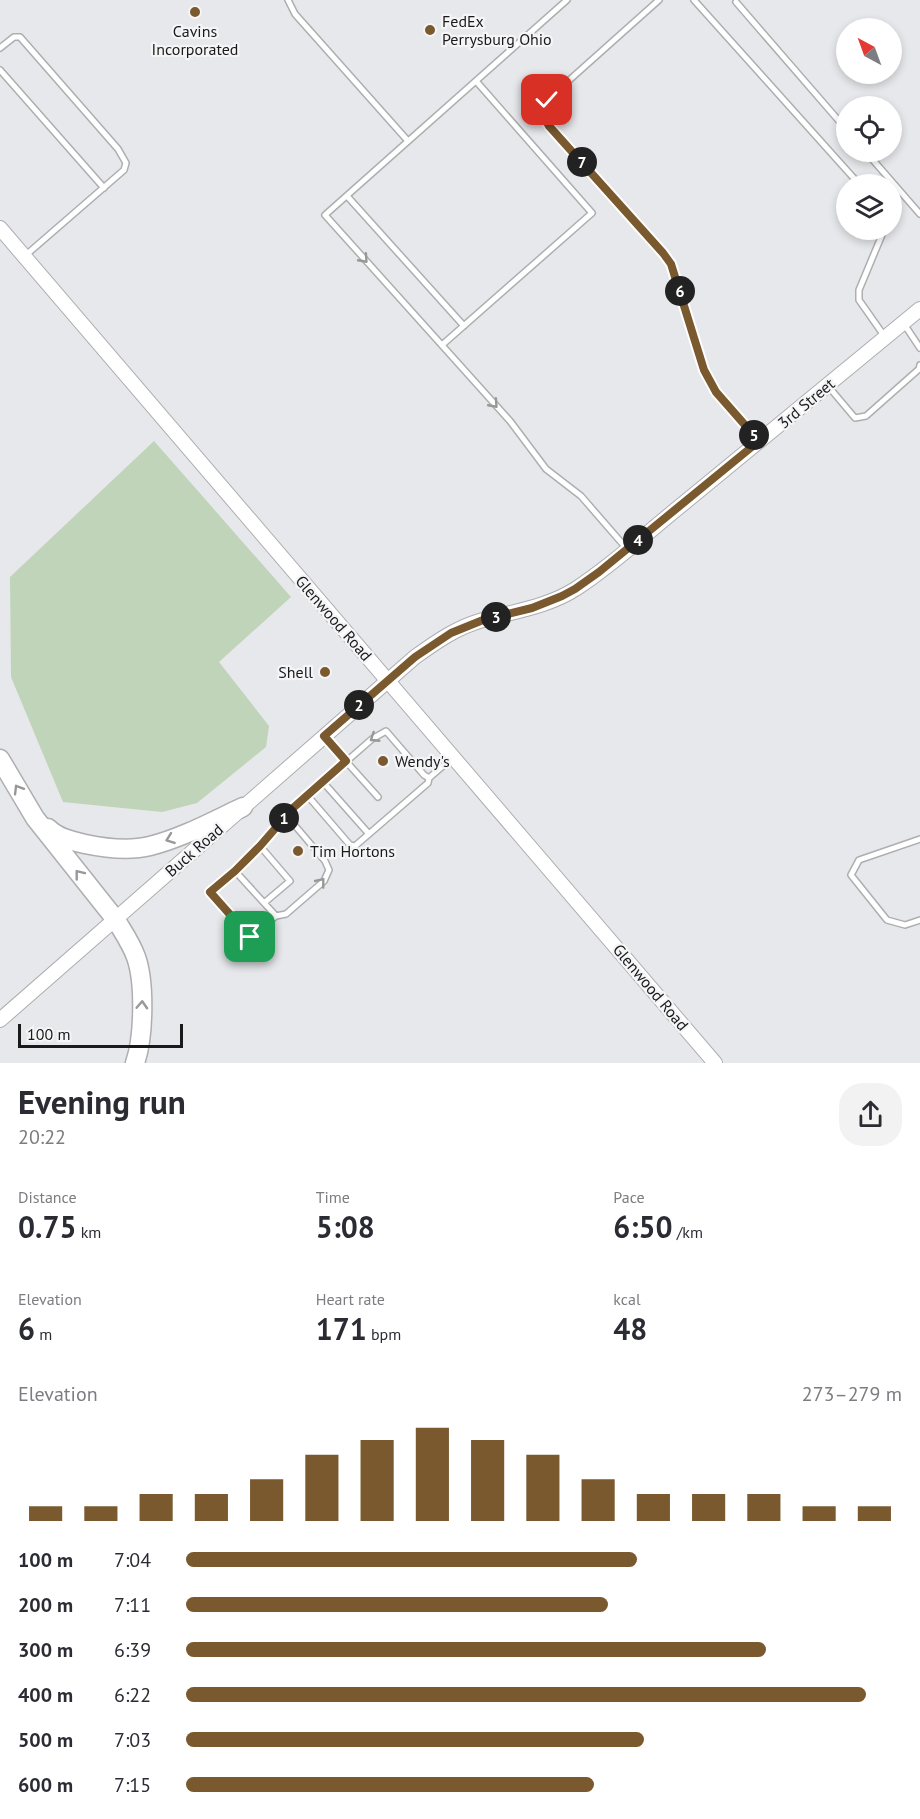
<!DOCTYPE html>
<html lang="en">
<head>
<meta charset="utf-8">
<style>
	body { margin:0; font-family:"PT Sans",sans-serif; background:#f2f2f3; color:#2b2b33; height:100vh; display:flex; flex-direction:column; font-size:22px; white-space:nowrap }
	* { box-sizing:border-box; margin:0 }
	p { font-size:20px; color:#7c7c81 }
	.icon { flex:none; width:33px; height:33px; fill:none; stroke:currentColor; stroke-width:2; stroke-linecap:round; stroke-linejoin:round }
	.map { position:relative; height:1063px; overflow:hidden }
	.panel { display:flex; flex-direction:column; background:#fff; flex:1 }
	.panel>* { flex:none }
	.needle { width:39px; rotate:319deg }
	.buttons { position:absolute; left:836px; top:18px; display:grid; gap:12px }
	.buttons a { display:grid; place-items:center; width:66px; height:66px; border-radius:50%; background:#fff; box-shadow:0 3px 9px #0003; font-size:30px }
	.scale { position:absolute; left:18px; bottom:15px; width:165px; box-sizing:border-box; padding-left:6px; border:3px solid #1a1a1b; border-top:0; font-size:16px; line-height:21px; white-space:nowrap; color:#1a1a1b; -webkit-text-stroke:4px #f5f5f8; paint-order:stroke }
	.pin { position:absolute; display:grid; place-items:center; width:51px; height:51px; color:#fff; margin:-26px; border-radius:12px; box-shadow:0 3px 9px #0006 }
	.km { position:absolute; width:30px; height:30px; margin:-15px; border-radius:50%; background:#222; color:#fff; font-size:16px; line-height:30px; text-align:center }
	.round { display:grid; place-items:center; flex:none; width:63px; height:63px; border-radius:24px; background:#f2f2f3 }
	.head { display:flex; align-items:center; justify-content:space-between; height:102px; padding:0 18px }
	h1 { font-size:33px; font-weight:600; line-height:45px }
	.stats { display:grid; grid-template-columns:repeat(3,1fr); gap:9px; height:102px; padding:6px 18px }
	.stats div { display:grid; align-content:center }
	.stats b { font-size:30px; font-weight:600 }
	.stats small { font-size:16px; font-weight:400 }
	.stats p { font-size:16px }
	.chart { height:168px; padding:12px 18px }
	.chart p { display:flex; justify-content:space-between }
	.chart svg { width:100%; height:108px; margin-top:6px; stroke:#7a592f; stroke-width:6 }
	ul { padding:0 18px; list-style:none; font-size:20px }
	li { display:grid; grid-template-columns:96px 72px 1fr; align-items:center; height:45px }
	li i { height:15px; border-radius:8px; background:#7a592f }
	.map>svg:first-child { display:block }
	.green { fill:#bfd4b9 }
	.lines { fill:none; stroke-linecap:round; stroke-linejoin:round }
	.lane-casing { stroke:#aeaeb1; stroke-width:8 }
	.secondary-casing { stroke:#aeaeb1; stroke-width:16 }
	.highway-casing { stroke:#aeaeb1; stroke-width:21 }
	.lane { stroke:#fff; stroke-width:5 }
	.secondary { stroke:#fff; stroke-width:14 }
	.highway { stroke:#fff; stroke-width:18 }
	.oneway { stroke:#989898 }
	.route-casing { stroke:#fff; stroke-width:12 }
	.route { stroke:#7a592f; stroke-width:8 }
	.poi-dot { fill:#7a592f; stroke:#f5f5f8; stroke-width:2 }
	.labels { text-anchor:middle; stroke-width:4.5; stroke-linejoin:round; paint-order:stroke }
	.poi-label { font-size:16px; fill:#1a1a1b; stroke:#f5f5f8; text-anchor:start }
	.street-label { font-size:16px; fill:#1a1a1b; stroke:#f5f5f8 }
</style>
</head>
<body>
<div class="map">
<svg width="920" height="1063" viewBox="0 0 920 1063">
	<rect width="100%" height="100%" fill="#e7e8eb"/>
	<!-- green -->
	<path class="green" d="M154 441 291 597 219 662 269 726 266 747 197 803 162 812 63 802 11 677 10 577Z"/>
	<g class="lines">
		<!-- lane casing -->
		<g class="lane-casing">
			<path id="lane" d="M288 0 295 14 408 141
				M567 0 325 215 510 421 546 469 581 496 627 549
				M659 0 547 100C538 111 543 115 549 126L661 250 671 264 704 370 716 392 758 440
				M694 0 859 184
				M736 2 846 129
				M0 48 14 37H20L118 149 126 163 124 170 26 255
				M0 70 104 188
				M866 152 920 214
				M347 196 464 326
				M884 230 859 290V300L885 337
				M904 324 920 348
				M442 345 592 213 476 81
				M828 386 855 418 866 416 919 369 920 365
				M325 738 378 797
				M323 782 369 834
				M307 795 350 845 355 846 428 783 429 778 452 758
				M286 815 325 861 329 870 324 881 286 914 276 916 250 937 211 892C227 878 243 863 259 847 270 835 281 821 293 808L372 739 386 731 424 775 429 778
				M920 839 859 860 851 875 887 920 905 925 920 920
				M260 846 290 881 264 903
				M235 871 276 916"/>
		</g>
		<!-- secondary casing -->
		<g class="secondary-casing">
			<path id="secondary" d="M0 228 715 1063
				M0 1020 415 657C436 642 457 627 483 620 515 611 548 607 577 588 615 563 649 531 684 503 763 439 841 373 920 309"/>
		</g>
		<!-- highway casing -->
		<g class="highway-casing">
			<path id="highway" d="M0 759 35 818 116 920C123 932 131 943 136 957 145 982 144 1037 135 1063
				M48 828C58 838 72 841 85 844 104 848 130 851 150 846 182 838 213 821 243 807"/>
		</g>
		<!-- lane -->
		<use href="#lane" class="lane"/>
		<!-- secondary -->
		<use href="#secondary" class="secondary"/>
		<!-- highway -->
		<use href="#highway" class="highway"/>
	</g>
	<!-- one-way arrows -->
	<defs><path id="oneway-chevron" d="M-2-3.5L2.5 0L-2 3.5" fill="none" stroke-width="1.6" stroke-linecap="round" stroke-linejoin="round" transform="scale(1.5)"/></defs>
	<g class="oneway">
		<use href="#oneway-chevron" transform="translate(364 259) rotate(48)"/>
		<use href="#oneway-chevron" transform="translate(494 404) rotate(48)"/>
		<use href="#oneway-chevron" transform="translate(374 738) rotate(147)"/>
		<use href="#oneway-chevron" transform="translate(18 789) rotate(-121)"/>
		<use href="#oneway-chevron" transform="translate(170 839) rotate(160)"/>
		<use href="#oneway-chevron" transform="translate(79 874) rotate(-128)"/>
		<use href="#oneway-chevron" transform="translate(321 882) rotate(-51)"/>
		<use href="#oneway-chevron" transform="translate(142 1005) rotate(-87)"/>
	</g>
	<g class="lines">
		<!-- route casing -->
		<g class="route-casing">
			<path id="route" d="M250 937 210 892 235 871 260 846 293 808 346 761 324 736 415 657 451 633 483 620 532 608 562 596 575 589 599 572 759 441 716 392 704 370 671 264 663 253 549 126C543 115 538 111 547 100"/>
		</g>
		<!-- route -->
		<use href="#route" class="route"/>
	</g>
	<!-- markers -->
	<g class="poi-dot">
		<circle cx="195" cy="12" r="6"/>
		<circle cx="430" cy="30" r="6"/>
		<circle cx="325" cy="672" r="6"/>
		<circle cx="383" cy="761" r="6"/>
		<circle cx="298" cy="851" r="6"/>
	</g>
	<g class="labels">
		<!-- poi labels -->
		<g class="poi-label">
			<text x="442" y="27">FedEx<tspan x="442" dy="18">Perrysburg Ohio</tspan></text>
			<text x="195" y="37" text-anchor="middle">Cavins<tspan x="195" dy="18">Incorporated</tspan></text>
			<text x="313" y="678" text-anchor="end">Shell</text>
			<text x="395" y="767">Wendy's</text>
			<text x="310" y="857">Tim Hortons</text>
		</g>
		<!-- street labels -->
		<g class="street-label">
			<text transform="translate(806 403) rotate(-40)" y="6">3rd Street</text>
			<text transform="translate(334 618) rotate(49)" y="6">Glenwood Road</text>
			<text transform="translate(194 850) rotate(-41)" y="6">Buck Road</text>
			<text transform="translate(651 987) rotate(50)" y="6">Glenwood Road</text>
		</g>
	</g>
</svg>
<div class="buttons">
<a><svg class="needle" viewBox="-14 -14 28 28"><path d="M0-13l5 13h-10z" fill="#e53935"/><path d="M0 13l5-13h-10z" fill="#7c7c81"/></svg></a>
<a><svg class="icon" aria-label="locate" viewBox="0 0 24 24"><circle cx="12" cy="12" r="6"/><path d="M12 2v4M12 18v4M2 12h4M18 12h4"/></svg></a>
<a><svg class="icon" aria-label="layers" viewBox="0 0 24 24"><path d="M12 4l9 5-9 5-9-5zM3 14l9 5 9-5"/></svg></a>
</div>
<div class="scale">100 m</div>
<div class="pin" style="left:250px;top:937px;background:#1e9e55"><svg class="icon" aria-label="arrive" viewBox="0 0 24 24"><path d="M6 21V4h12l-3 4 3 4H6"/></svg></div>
<div class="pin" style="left:547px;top:100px;background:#d93025"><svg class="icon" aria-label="check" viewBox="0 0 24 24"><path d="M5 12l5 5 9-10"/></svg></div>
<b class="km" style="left:284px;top:818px">1</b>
<b class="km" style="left:359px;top:705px">2</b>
<b class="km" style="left:496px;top:617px">3</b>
<b class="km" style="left:638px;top:540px">4</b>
<b class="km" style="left:754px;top:435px">5</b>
<b class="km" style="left:680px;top:291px">6</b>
<b class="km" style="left:582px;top:162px">7</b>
</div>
<section class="panel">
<div class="head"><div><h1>Evening run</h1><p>20:22</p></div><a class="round"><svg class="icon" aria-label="share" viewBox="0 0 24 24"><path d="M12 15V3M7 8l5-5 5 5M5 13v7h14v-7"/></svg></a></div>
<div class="stats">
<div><p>Distance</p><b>0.75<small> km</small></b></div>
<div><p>Time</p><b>5:08</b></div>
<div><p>Pace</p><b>6:50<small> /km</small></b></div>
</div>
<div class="stats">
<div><p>Elevation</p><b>6<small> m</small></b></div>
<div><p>Heart rate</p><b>171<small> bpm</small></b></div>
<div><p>kcal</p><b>48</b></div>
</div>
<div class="chart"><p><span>Elevation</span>273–279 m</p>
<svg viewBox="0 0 160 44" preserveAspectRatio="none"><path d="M5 44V38M15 44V38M25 44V33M35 44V33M45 44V27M55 44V17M65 44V11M75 44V6M85 44V11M95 44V17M105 44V27M115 44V33M125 44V33M135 44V33M145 44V38M155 44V38"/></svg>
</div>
<ul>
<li><b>100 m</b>7:04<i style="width:63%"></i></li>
<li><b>200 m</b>7:11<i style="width:59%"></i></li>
<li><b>300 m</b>6:39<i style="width:81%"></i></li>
<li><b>400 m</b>6:22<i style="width:95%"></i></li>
<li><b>500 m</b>7:03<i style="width:64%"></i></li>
<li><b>600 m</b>7:15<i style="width:57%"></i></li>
</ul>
</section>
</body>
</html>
